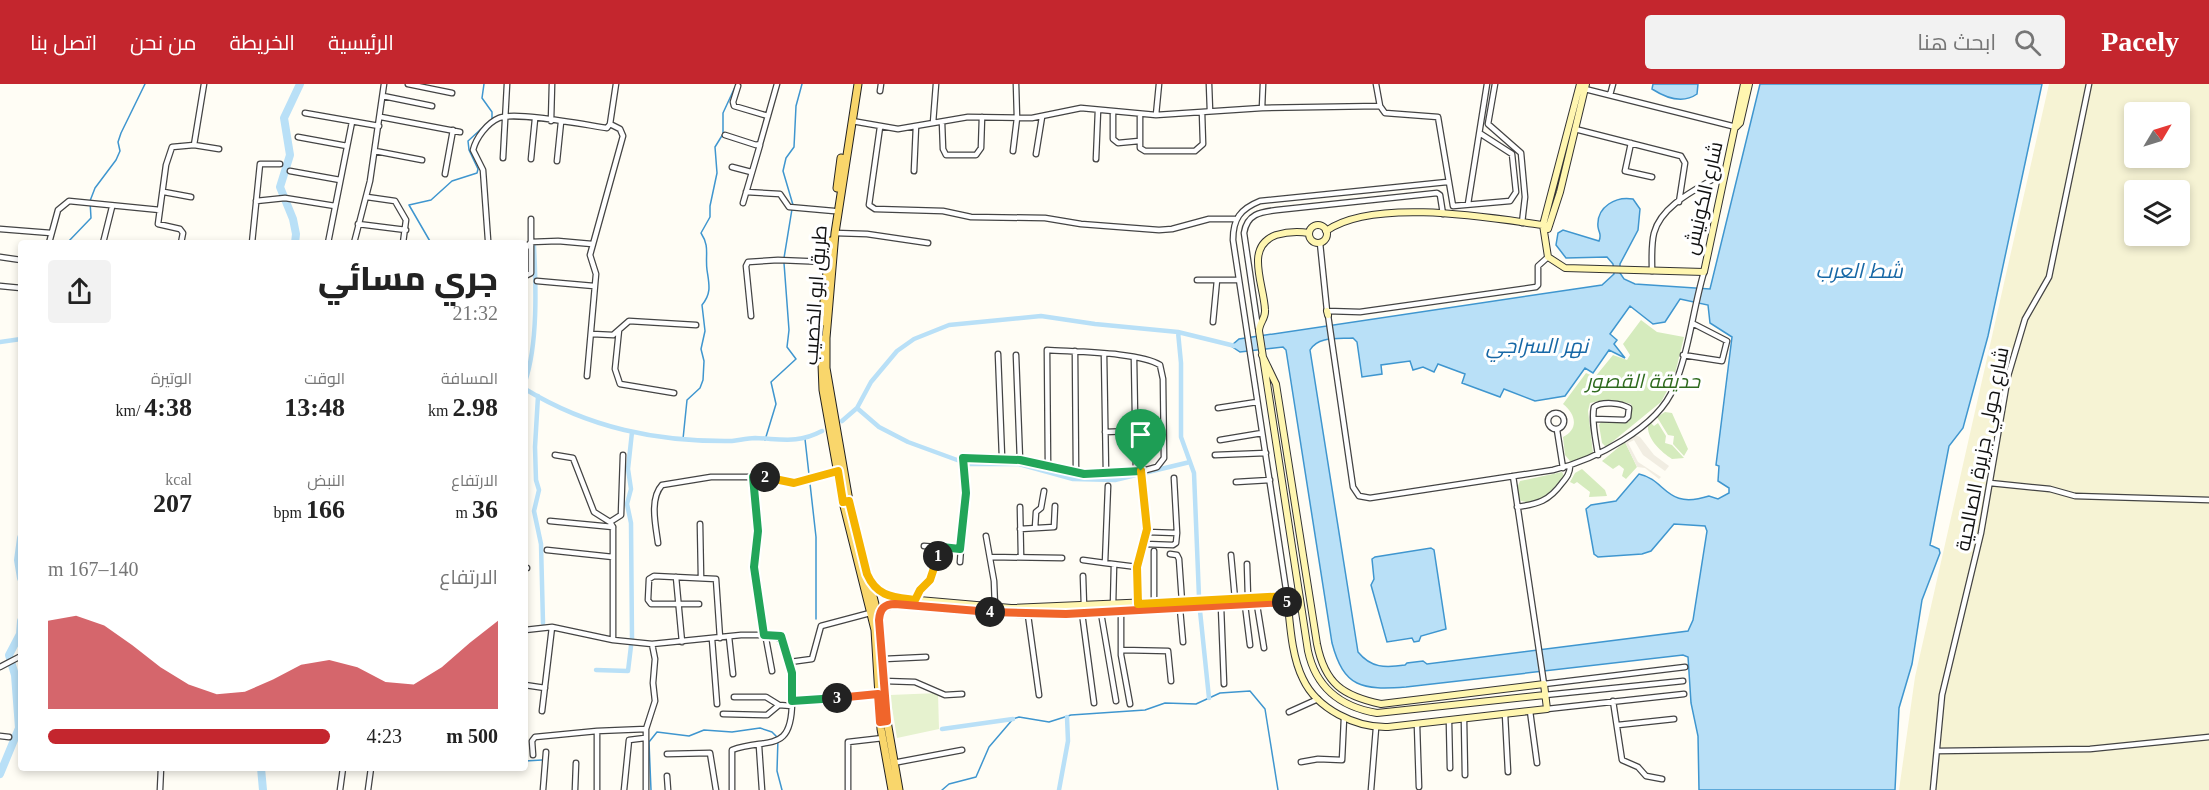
<!DOCTYPE html>
<html lang="ar">
<head>
<meta charset="utf-8">
<style>
	body { margin:0; font-family:"Times New Roman",Cairo,serif; background:#f2f2f2; color:#222; direction:rtl; height:100vh; display:flex; flex-direction:column; font-size:22px; white-space:nowrap }
	* { box-sizing:border-box; margin:0 }
	p { font-size:20px; color:#767676 }
	.icon { flex:none; width:33px; height:33px; fill:none; stroke:currentColor; stroke-width:2; stroke-linecap:round; stroke-linejoin:round }
	.map { position:relative; flex:1; overflow:hidden; direction:ltr }
	.drawer { position:absolute; left:18px; top:156px; width:510px; height:531px; display:flex; flex-direction:column; background:#fff; border-radius:6px; box-shadow:0 3px 9px #0003; direction:rtl }
	.drawer>* { flex:none }
	.needle { width:39px; rotate:52deg }
	.controls { position:absolute; left:2124px; top:18px; display:grid; gap:12px }
	.controls a { display:grid; place-items:center; width:66px; height:66px; border-radius:6px; background:#fff; box-shadow:0 3px 9px #0003; font-size:30px }
	.pin { position:absolute; display:grid; place-items:center; width:51px; height:51px; color:#fff; margin:-62px -26px; border-radius:50% 50% 50% 0; rotate:-45deg; box-shadow:0 0 6px #0007 }
	.pin .icon { rotate:45deg }
	.km { position:absolute; width:30px; height:30px; margin:-15px; border-radius:50%; background:#222; color:#fff; font-size:16px; line-height:30px; text-align:center }
	.round { display:grid; place-items:center; flex:none; width:63px; height:63px; border-radius:6px; background:#f2f2f2 }
	.headline { display:flex; align-items:center; justify-content:space-between; height:102px; padding:0 30px }
	h1 { font-size:33px; font-weight:800; line-height:45px }
	.metrics { display:grid; grid-template-columns:repeat(3,1fr); gap:9px; height:102px; padding:6px 30px }
	.metrics div { display:grid; align-content:center }
	.metrics b { font-size:26px; font-weight:800 }
	.metrics small { font-size:16px; font-weight:400 }
	.metrics p { font-size:16px }
	.chart { height:168px; padding:12px 30px }
	.chart p { display:flex; justify-content:space-between }
	.chart svg { width:100%; height:108px; margin-top:6px; fill:#c4262e; opacity:.7 }
	ul { padding:0 30px; list-style:none; font-size:20px }
	li { display:grid; grid-template-columns:96px 72px 1fr; align-items:center; height:45px }
	li i { height:15px; border-radius:8px; background:#c4262e }
	header { display:flex; align-items:center; gap:36px; box-sizing:border-box; height:84px; padding:0 30px; background:#c4262e; color:#fff }
	header strong { font-size:28px }
	nav { display:flex; gap:33px; margin-inline-start:auto; font-size:21px }
	.search { width:420px; height:54px; background:#f2f2f2; display:flex; align-items:center; gap:15px; box-sizing:border-box; padding:0 21px; border-radius:6px; color:#767676; font-size:22px }
	.map>svg:first-child { display:block }
	.farmland { fill:#f6f3d4; fill-rule:evenodd }
	.green { fill:#d5ebbd }
	.pitch { fill:#e6f2cf }
	.plaza { fill:#f1ede2 }
	.water { fill:#b9e0f7; stroke:#3f96cf; stroke-width:1.5; fill-rule:evenodd }
	.lines { fill:none; stroke-linecap:round; stroke-linejoin:round }
	.stream { stroke:#3f96cf; stroke-width:1.5 }
	.canal { stroke:#b9e0f7; stroke-width:4.5 }
	.river { stroke:#b9e0f7; stroke-width:8 }
	.street-casing { stroke:#444; stroke-width:7 }
	.secondary-casing { stroke:#333; stroke-width:8 }
	.primary-casing { stroke:#222; stroke-width:9 }
	.street { stroke:#fff; stroke-width:4.5 }
	.secondary { stroke:#fff6b0; stroke-width:6 }
	.primary { stroke:#f9d66b; stroke-width:7 }
	.split-1-casing { stroke:#fff; stroke-width:12 }
	.split-2-casing { stroke:#fff; stroke-width:12 }
	.split-3-casing { stroke:#fff; stroke-width:12 }
	.split-4-casing { stroke:#fff; stroke-width:12 }
	.split-5-casing { stroke:#fff; stroke-width:12 }
	.split-6-casing { stroke:#fff; stroke-width:12 }
	.split-1 { stroke:#22a559; stroke-width:8 }
	.split-2 { stroke:#f5b400; stroke-width:8 }
	.split-3 { stroke:#22a559; stroke-width:8 }
	.split-4 { stroke:#f0652b; stroke-width:8 }
	.split-5 { stroke:#f0652b; stroke-width:8 }
	.split-6 { stroke:#f5b400; stroke-width:8 }
	.labels { text-anchor:middle; stroke-width:6; stroke-linejoin:round; paint-order:stroke }
	.street-label { font-size:20px; fill:#111; stroke:#fff }
	.park-label { font-size:20px; font-style:italic; fill:#2f6b1f; stroke:#fff }
	.water-label { font-size:21px; font-style:italic; fill:#1768a6; stroke:#fff }
</style>
</head>
<body>
<header>
<strong>Pacely</strong>
<div class="search"><svg class="icon" aria-label="search" viewBox="0 0 24 24"><circle cx="10" cy="10" r="6"/><path d="M15 15l6 6"/></svg>ابحث هنا</div>
<nav><a>الرئيسية</a><a>الخريطة</a><a>من نحن</a><a>اتصل بنا</a></nav>
</header>
<div class="map">
<svg width="2209" height="706" viewBox="0 0 2209 706">
	<rect width="100%" height="100%" fill="#fffdf5"/>
	<!-- farmland -->
	<path class="farmland" d="M2049 0H2209V706H1899L1915 593ZM2134 28H2180V74H2134ZM2134 106H2180V152H2134Z"/>
	<!-- green -->
	<path class="green" d="M1641 236 1657 248 1684 253 1674 294 1661 318 1606 363 1602 359 1599 341 1601 338H1629L1632 324 1631 320C1616 316 1605 315 1590 319L1588 327 1593 369 1576 378 1570 377 1565 371 1563 353C1579 345 1576 330 1563 320L1586 289 1595 293 1613 271 1627 276 1630 271 1623 260Z
		M1665 328 1672 329 1688 365 1684 372 1673 360 1674 352 1668 351 1657 333Z
		M1651 339 1654 342 1658 339 1666 352 1665 359 1672 361 1684 374 1672 375C1661 368 1647 355 1648 342Z
		M1625 358 1637 383 1626 395 1622 392 1624 385 1619 381 1613 385 1602 377Z
		M1582 385 1605 406 1607 412 1589 413 1590 408 1577 398 1574 400 1570 398 1575 389Z
		M1562 388 1564 392C1553 405 1538 425 1519 416L1517 404 1520 397Z"/>
	<!-- pitch -->
	<path class="pitch" d="M938 609 939 645 897 654 890 611Z"/>
	<!-- plaza -->
	<path class="plaza" d="M1634 351 1640 353 1654 371 1669 382 1665 387 1643 371 1634 356 1628 359 1638 378 1661 393 1659 395 1645 384 1637 383 1625 358Z"/>
	<!-- water -->
	<path class="water" d="M1653 0H1698L1697 10C1683 20 1666 14 1652 5Z
		M1760 0H2042L1988 252 1963 344 1949 362 1930 461 1939 465 1940 469 1922 516 1912 580 1899 624 1895 706H1699L1698 652 1691 619 1688 573 1683 571 1406 603C1362 606 1344 604 1332 559L1286 266 1283 263 1240 268 1231 262 1239 255 1602 201 1614 190 1613 180 1607 173 1566 174 1556 161 1558 149 1563 146 1599 157C1602 150 1599 150 1598 143 1596 122 1617 112 1633 115L1640 125 1638 146 1620 180V189L1624 195 1635 200 1710 205ZM1680 215 1708 221 1710 239 1732 253 1716 381 1719 382 1718 397 1729 404V409L1718 415 1709 412C1665 426 1667 396 1639 390L1616 417 1591 421 1586 425 1594 470 1598 473 1642 470 1651 467 1674 440 1705 442 1707 447 1693 536 1688 547 1427 580 1423 577 1407 579 1405 581C1385 584 1371 584 1358 568L1310 266C1318 252 1338 255 1353 254L1357 258 1362 293 1382 290 1381 281 1410 277 1413 286 1423 283 1434 288 1438 280 1465 290 1462 299 1500 313 1504 305 1535 317 1565 312 1585 284 1593 289 1609 266 1625 274 1614 260 1617 256 1610 250 1630 222 1653 240 1665 238Z
		M1431 464 1434 466 1446 545 1421 552 1419 557 1414 558 1412 554 1387 558 1371 501 1374 495 1372 475 1375 473Z"/>
	<g class="lines">
		<!-- stream -->
		<path class="stream" d="M793 121 783 87 786 74 794 63 796 22 802 0
			M67 159 91 134 90 117 95 104 116 76 120 67 118 58 121 49 145 0
			M431 159 409 121 431 116 452 97 477 89 478 85 469 66 468 57 492 35V28L482 14 484 0
			M784 174 792 125
			M683 355 687 316 700 304 703 296 704 277 701 265 705 247 702 221C712 209 709 200 707 186 705 170 710 163 701 149L710 133V122L717 89 715 63 723 50V29L735 3
			M805 355 816 453V535
			M765 356 776 320 771 298 796 275 787 263 789 246 784 179
			M525 677 542 676
			M651 706 649 658 657 648 689 652 704 646 732 648 760 644 772 648 778 654 777 687 782 706
			M942 706 949 700 976 693 989 663 1013 635 1019 633 1049 638 1071 631 1145 626 1165 619 1196 620 1220 609 1250 607 1265 625 1278 706"/>
		<!-- canal -->
		<path class="canal" d="M1178 248 1181 279V353L1194 389 1199 513
			M0 258 21 255
			M525 298C538 260 536 202 534 162
			M525 305C589 344 657 358 732 357 740 356 748 354 755 354 782 355 797 360 822 347
			M538 312 535 363 536 396 539 406 534 427 541 460 543 539
			M857 324 879 343 908 358 968 380H1019L1073 395 1115 396 1190 378
			M842 337 857 324 871 298 897 267 914 255 949 241 1041 232 1095 240 1178 248 1235 262
			M632 348 628 385 631 405 627 420 631 439 632 555
			M1200 527 1209 614
			M596 586 628 587 631 562
			M942 645 1013 635
			M1059 706 1068 657 1067 633"/>
		<!-- river -->
		<path class="river" d="M295 159 296 150 293 135 280 103 290 71 284 34 300 0
			M21 454 18 476 21 494
			M261 684 263 706
			M0 690 19 644 15 591 9 571 20 550 21 537"/>
		<!-- street casing -->
		<g class="street-casing">
			<path id="street" d="M204 0 194 61 219 65
				M408 0 452 9
				M1209 0 1210 27
				M1376 0 1380 22 1385 29 1438 33 1453 122 1510 117 1516 108 1512 70 1481 50
				M1495 0 1488 40 1521 69 1525 113 1522 139
				M738 2 733 18 734 22 768 32
				M1585 5 1736 43
				M880 7 881 0
				M1610 11 1613 0
				M383 12 432 22
				M1262 24 1263 0
				M1113 28V55L1118 59 1139 57
				M305 29 379 42
				M1140 30V64L1145 67H1195L1203 60 1202 28
				M1156 31 1159 0
				M381 33 460 48
				M551 37 552 0
				M852 37 898 45 968 33 1032 34 1081 24 1156 31 1262 24 1380 22
				M942 38 943 65 946 71H976L981 64 982 33
				M933 39 936 0
				M880 43 869 121 875 125 943 127 971 133 1045 134 1081 140 1159 146 1172 145 1209 135H1235
				M1575 45 1681 72 1685 79 1679 118
				M725 51 756 61 760 60 777 0
				M298 53 347 62
				M1631 59 1625 87 1652 93
				M375 67 422 76
				M1013 67 1017 34 1016 0
				M1036 70 1042 33
				M503 74 507 0
				M531 75 535 35
				M1096 75 1098 26
				M557 77 561 38
				M732 83 751 88
				M290 87 340 96
				M914 87 916 42
				M445 90 453 46
				M164 108 191 113
				M746 108 780 110 789 123 834 127
				M367 113 395 117 406 136 403 159
				M256 117 285 114 335 122
				M743 119 760 61
				M1468 120 1487 0
				M358 140 406 146
				M0 145 51 149
				M835 149 867 150 928 159
				M488 156 483 86 473 66C476 54 487 39 499 34 515 27 586 41 607 44L610 40
				M49 159 58 126 69 117 160 126
				M103 159 112 123
				M181 159 183 149 180 145 158 140 166 81 172 63 194 61
				M252 159 260 80H280
				M328 159 352 38
				M354 159 370 97 384 0
				M1320 159 1327 227 1360 228 1536 203 1538 201V182L1548 173
				M525 165 531 158 558 157 592 160
				M0 173 21 176
				M1652 187C1652 174 1651 161 1654 149 1662 119 1702 103 1725 88
				M525 192 531 189V135
				M1197 196H1239
				M537 197 594 202
				M0 202 21 204
				M1328 231 1353 403 1359 412 1370 414 1553 386C1594 376 1658 344 1674 303 1689 267 1693 225 1704 188
				M751 232 746 182 748 178 778 176 827 178
				M1213 238 1217 196
				M1258 244 1244 149C1247 130 1260 128 1277 126L1437 109 1440 111 1443 130
				M619 246 615 285 620 300 674 309
				M592 250 613 251 629 237 696 241
				M1075 267 1076 388
				M998 270 1002 373
				M1104 270 1106 389
				M1016 271 1020 376
				M1683 271 1722 277 1727 257 1692 239
				M1134 275 1136 388
				M587 292 596 190 590 171 623 52 620 45 610 40 616 0
				M1218 324 1257 318
				M1548 337a8 8 0 1 1 16 0a8 8 0 1 1-16 0Z
				M1594 335 1625 336 1628 333 1629 324C1621 319 1602 317 1594 323 1591 337 1596 356 1598 371
				M1557 346 1563 384
				M1105 348 1134 347
				M1220 356 1262 349
				M555 371 573 374 594 428 610 438 613 443
				M1215 371 1266 369
				M1513 392 1544 600 1685 583
				M753 393 758 447 754 490 772 587
				M1236 398 1270 396
				M1990 399 2050 405 2075 412 2209 416
				M1108 402 1105 479 1137 483
				M1020 423 1021 472
				M1517 423C1538 420 1549 417 1562 399 1567 393 1570 389 1570 382
				M550 437 613 443V556
				M610 438 621 431 623 371
				M700 440 701 493
				M1035 444 1036 428 1041 424 1044 407
				M1020 445 1054 443 1055 422
				M1147 448 1177 449 1174 394
				M986 452 994 497 995 523
				M658 459C656 443 649 415 662 401L711 393H769L794 399 838 387
				M1145 460 1173 461 1176 459 1177 449
				M924 462 960 465
				M547 466 613 473
				M1170 470 1177 471 1179 475 1182 518
				M1231 471 1235 515
				M990 473 1062 474
				M1083 476 1105 479
				M960 478 965 409 963 374 1020 376 1084 390 1146 386 1157 383 1164 374 1163 295 1160 281C1140 268 1074 268 1047 266L1048 382
				M1247 480 1248 514
				M525 484H527
				M1083 492 1084 522
				M676 493 682 558
				M1287 512 1233 156C1233 135 1240 125 1260 117L1447 98
				M915 516 920 506 931 494 942 463
				M1154 518V467
				M699 520H651L648 516 649 495 654 492 716 495 720 554
				M1138 520 1137 483 1147 445 1141 387
				M1113 521 1114 481
				M1245 521 1250 561
				M1257 521 1264 564
				M1221 523 1224 600
				M1180 525 1183 558
				M1121 528V571L1130 620
				M1082 529 1094 619
				M1101 529 1116 617
				M1028 531 1039 611
				M525 546 552 543 613 556 652 560 741 551H778L792 589V617L878 610
				M729 553 733 590
				M712 555 717 620
				M1122 566 1168 567 1171 597
				M884 575 926 573
				M790 578 812 575 821 542 870 529
				M0 583 21 572
				M884 597 915 598 945 611 962 610
				M525 601 545 604
				M1545 611 1683 597
				M734 613H766L779 621
				M1613 617 1622 676 1638 683 1646 692 1662 695
				M1547 625 1684 610
				M542 627 552 543
				M1530 627 1537 679
				M1289 628 1318 615
				M723 630 767 631 779 621 792 622
				M1505 630 1508 688
				M1464 636 1465 691
				M1449 638 1450 684
				M1417 641 1419 703
				M1618 641 1674 635
				M597 647V706
				M0 652 9 653
				M759 662 762 706
				M1937 667 2090 665 2209 653
				M667 670 710 669 716 706
				M533 671 532 657 535 653 597 647 646 645
				M1301 678 1318 675 1342 676 1344 634
				M893 679 962 666
				M667 692 668 706
				M160 706 161 684
				M340 706 343 684
				M368 706 371 684
				M543 706 546 668
				M575 706 576 679
				M624 706 629 656 645 654
				M646 706V645L655 617 653 599 655 575 652 560
				M732 706V666C767 653 792 671 792 617
				M848 706V658L883 654
				M1371 706 1376 644
				M1933 706 1942 611 1981 449 2008 292 2025 235 2049 193 2089 0"/>
		</g>
		<!-- secondary casing -->
		<g class="secondary-casing">
			<path id="secondary" d="M1580 0 1543 141 1548 173 1565 184 1704 188 1744 0
				M1736 43 1740 39 1749 0
				M1309 150a9 9 0 1 1 18 0a9 9 0 1 1-18 0Z
				M1548 145 1560 108 1586 0
				M1326 147C1374 113 1492 134 1549 142
				M1309 149C1298 147 1286 148 1276 151 1244 163 1264 200 1265 226 1266 234 1259 239 1259 247L1308 567C1316 604 1341 623 1377 629L1545 611
				M1327 227 1328 231
				M870 497 877 507 896 514 1011 524 1287 512C1290 538 1291 571 1303 595 1317 625 1356 644 1388 643L1547 625 1544 600 1381 620C1343 612 1325 600 1317 560L1276 300 1262 271
				M879 533 882 525 895 520 1028 531 1287 519"/>
		</g>
		<!-- primary casing -->
		<g class="primary-casing">
			<path id="primary" d="M858 0 835 149 826 254V284L849 417 879 536 887 637 899 706
				M837 104 841 74
				M822 238 830 157
				M821 255 823 306 843 418 875 546 881 645 892 706"/>
		</g>
		<!-- street -->
		<use href="#street" class="street"/>
		<!-- secondary -->
		<use href="#secondary" class="secondary"/>
		<!-- primary -->
		<use href="#primary" class="primary"/>
	</g>
	<g class="lines">
		<!-- split-1 casing -->
		<g class="split-1-casing">
			<path id="split-1" d="M938 472 942 463 960 465 966 409 963 374 1020 376 1084 390 1141 387"/>
		</g>
		<!-- split-2 casing -->
		<g class="split-2-casing">
			<path id="split-2" d="M765 393 794 399 838 387 843 418 849 417 867 490C877 513 893 513 915 516L920 506 930 496 938 472"/>
		</g>
		<!-- split-3 casing -->
		<g class="split-3-casing">
			<path id="split-3" d="M765 393H753L758 447 754 483 764 551 781 552 792 589V617L837 614"/>
		</g>
		<!-- split-4 casing -->
		<g class="split-4-casing">
			<path id="split-4" d="M837 614 878 610 880 638 887 637 879 536C880 525 884 520 895 520L990 528"/>
		</g>
		<!-- split-5 casing -->
		<g class="split-5-casing">
			<path id="split-5" d="M990 528 1066 530 1287 518"/>
		</g>
		<!-- split-6 casing -->
		<g class="split-6-casing">
			<path id="split-6" d="M1141 387 1147 445 1137 483 1138 520 1287 512V518"/>
		</g>
		<!-- split-1 -->
		<use href="#split-1" class="split-1"/>
		<!-- split-2 -->
		<use href="#split-2" class="split-2"/>
		<!-- split-3 -->
		<use href="#split-3" class="split-3"/>
		<!-- split-4 -->
		<use href="#split-4" class="split-4"/>
		<!-- split-5 -->
		<use href="#split-5" class="split-5"/>
		<!-- split-6 -->
		<use href="#split-6" class="split-6"/>
	</g>
	<g class="labels">
		<!-- street labels -->
		<g class="street-label">
			<text transform="translate(1703 114) rotate(-77)" y="7">شارع الكونيش</text>
			<text transform="translate(815 211) rotate(-86)" y="7">طريق ابو الخصيب</text>
			<text transform="translate(1982 365) rotate(-79)" y="7">شارع حولي جزيرة الصالحية</text>
		</g>
		<!-- park labels -->
		<g class="park-label">
			<text x="1643" y="304">حديقة القصور</text>
		</g>
		<!-- water labels -->
		<g class="water-label">
			<text x="1859" y="194">شط العرب</text>
			<text x="1537" y="269">نهر السراجي</text>
		</g>
	</g>
</svg>
<div class="controls">
<a><svg class="needle" viewBox="-14 -14 28 28"><path d="M0-13l5 13h-10z" fill="#e53935"/><path d="M0 13l5-13h-10z" fill="#767676"/></svg></a>
<a><svg class="icon" aria-label="layers" viewBox="0 0 24 24"><path d="M12 4l9 5-9 5-9-5zM3 14l9 5 9-5"/></svg></a>
</div>
<div class="pin" style="left:1141px;top:387px;background:#1e9e55"><svg class="icon" aria-label="arrive" viewBox="0 0 24 24"><path d="M6 21V4h12l-3 4 3 4H6"/></svg></div>
<b class="km" style="left:938px;top:472px">1</b>
<b class="km" style="left:765px;top:393px">2</b>
<b class="km" style="left:837px;top:614px">3</b>
<b class="km" style="left:990px;top:528px">4</b>
<b class="km" style="left:1287px;top:518px">5</b>
<section class="drawer">
<div class="headline"><div><h1>جري مسائي</h1><p>21:32</p></div><a class="round"><svg class="icon" aria-label="share" viewBox="0 0 24 24"><path d="M12 15V3M7 8l5-5 5 5M5 13v7h14v-7"/></svg></a></div>
<div class="metrics">
<div><p>المسافة</p><b>2.98<small> km</small></b></div>
<div><p>الوقت</p><b>13:48</b></div>
<div><p>الوتيرة</p><b>4:38<small> /km</small></b></div>
</div>
<div class="metrics">
<div><p>الارتفاع</p><b>36<small> m</small></b></div>
<div><p>النبض</p><b>166<small> bpm</small></b></div>
<div><p>kcal</p><b>207</b></div>
</div>
<div class="chart"><p><span>الارتفاع</span>140–167 m</p>
<svg viewBox="0 0 160 44" preserveAspectRatio="none"><path d="M0 44V8L10 6L20 10L30 18L40 27L50 34L60 38L70 37L80 32L90 26L100 24L110 27L120 33L130 34L140 27L150 17L160 8V44z"/></svg>
</div>
<ul>
<li><b>500 m</b>4:23<i style="width:100%"></i></li>
</ul>
</section>
</div>
</body>
</html>
